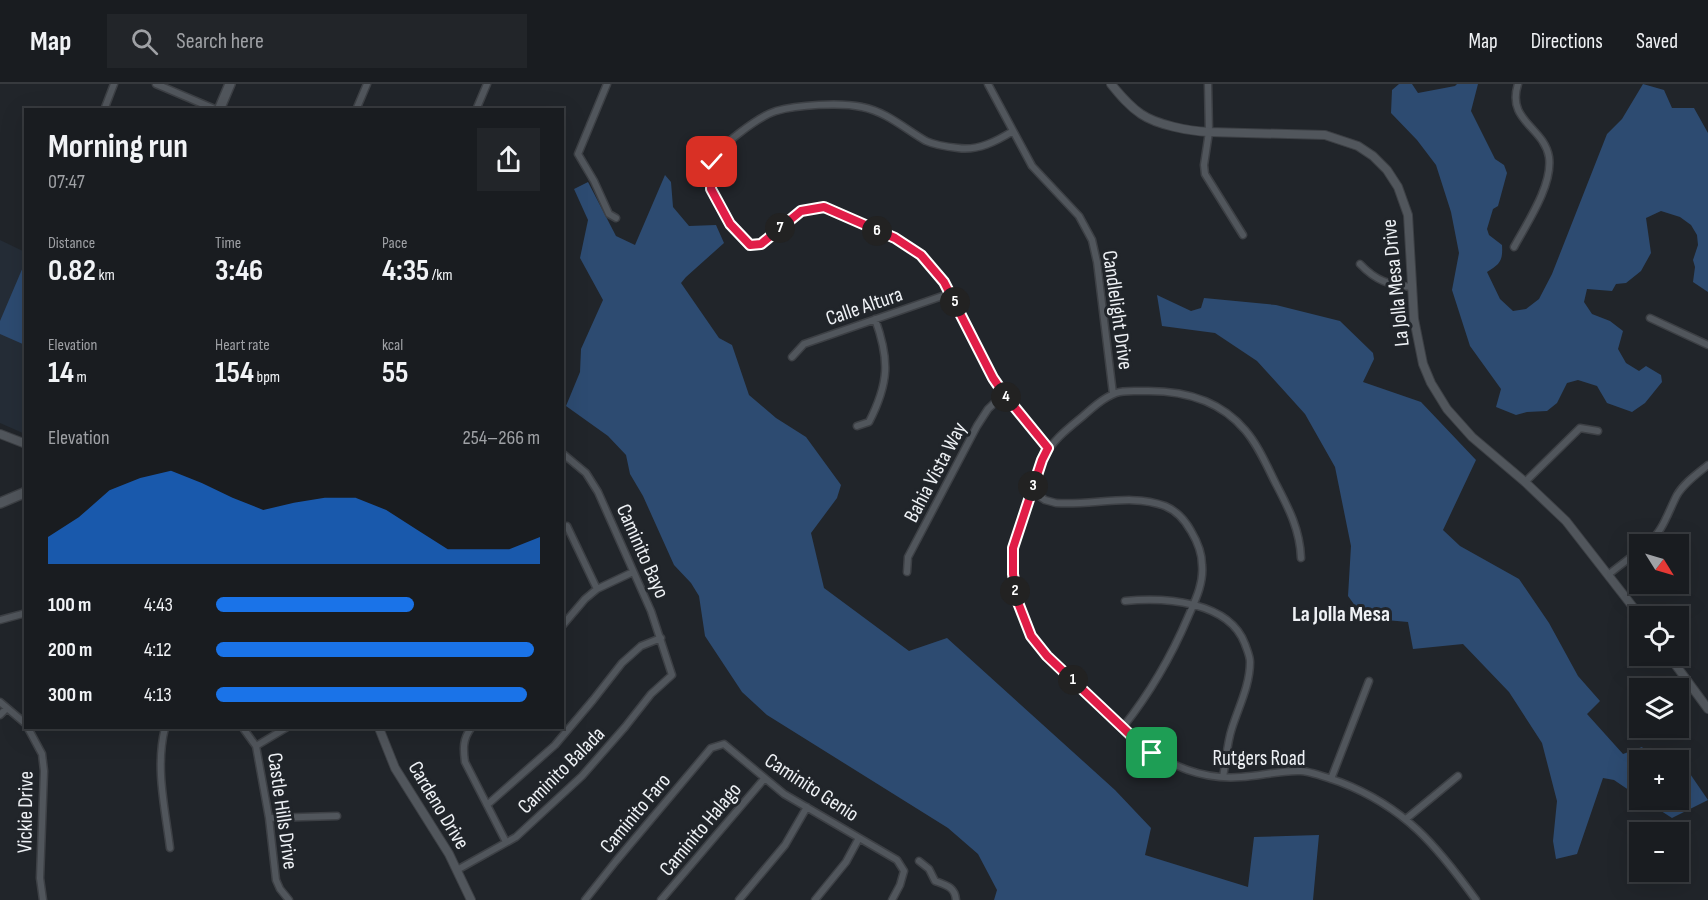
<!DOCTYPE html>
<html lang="en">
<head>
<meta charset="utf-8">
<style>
	body { margin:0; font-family:"Sofia Sans Condensed",sans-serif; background:#222529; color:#f1f3f6; height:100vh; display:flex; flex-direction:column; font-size:22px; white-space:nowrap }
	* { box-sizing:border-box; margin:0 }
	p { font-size:20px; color:#9fa1a5 }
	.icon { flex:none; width:33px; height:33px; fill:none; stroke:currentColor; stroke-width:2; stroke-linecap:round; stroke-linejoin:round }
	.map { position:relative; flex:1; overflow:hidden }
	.side { position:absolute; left:24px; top:24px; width:540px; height:621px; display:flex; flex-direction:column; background:#191c20; border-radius:0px; box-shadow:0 6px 24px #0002,0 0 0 2px #373a3e }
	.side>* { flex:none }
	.needle { width:39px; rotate:127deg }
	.buttons { position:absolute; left:1629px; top:450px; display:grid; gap:12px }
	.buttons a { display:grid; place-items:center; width:60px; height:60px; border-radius:0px; background:#191c20; box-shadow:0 6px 24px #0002,0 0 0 2px #373a3e; font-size:30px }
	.pin { position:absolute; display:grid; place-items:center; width:51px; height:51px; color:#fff; margin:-26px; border-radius:12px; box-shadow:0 3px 9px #0006 }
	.km { position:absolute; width:30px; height:30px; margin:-15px; border-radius:50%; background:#222; color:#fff; font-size:16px; line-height:30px; text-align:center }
	.round { display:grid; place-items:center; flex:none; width:63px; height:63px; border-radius:0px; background:#222529 }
	.headline { display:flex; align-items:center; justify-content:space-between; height:102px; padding:0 24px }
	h1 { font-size:33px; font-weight:700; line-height:45px }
	.stats { display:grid; grid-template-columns:repeat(3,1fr); gap:9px; height:102px; padding:6px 24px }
	.stats div { display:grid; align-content:center }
	.stats b { font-size:30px; font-weight:700 }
	.stats small { font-size:16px; font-weight:400 }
	.stats p { font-size:16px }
	.chart { height:168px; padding:12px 24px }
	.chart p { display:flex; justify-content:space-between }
	.chart svg { width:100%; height:108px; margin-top:6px; fill:#1a73e8; opacity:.7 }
	ul { padding:0 24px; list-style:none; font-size:20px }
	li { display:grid; grid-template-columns:96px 72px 1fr; align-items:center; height:45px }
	li i { height:15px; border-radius:8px; background:#1a73e8 }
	header { display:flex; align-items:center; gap:36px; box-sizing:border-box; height:84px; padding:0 30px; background:#191c20; border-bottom:2px solid #373a3e }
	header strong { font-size:28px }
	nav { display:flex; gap:33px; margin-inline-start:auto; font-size:21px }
	.search { width:420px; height:54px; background:#222529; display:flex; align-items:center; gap:15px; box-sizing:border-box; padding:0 21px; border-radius:0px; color:#9fa1a5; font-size:22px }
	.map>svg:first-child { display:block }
	.built { fill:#252d37 }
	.green { fill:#2d4b71 }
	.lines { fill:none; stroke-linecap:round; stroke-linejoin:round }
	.minor-casing { stroke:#3d4045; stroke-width:9 }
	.tertiary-casing { stroke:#3d4045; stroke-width:10 }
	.secondary-casing { stroke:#3d4045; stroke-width:12 }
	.minor { stroke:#51565c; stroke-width:6 }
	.tertiary { stroke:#51565c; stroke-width:8 }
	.secondary { stroke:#51565c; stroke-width:9 }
	.route-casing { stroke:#fff; stroke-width:12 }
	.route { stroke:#e11d48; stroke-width:8 }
	.labels { text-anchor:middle; stroke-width:6; stroke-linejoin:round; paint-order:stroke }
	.street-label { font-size:21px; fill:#eef1f5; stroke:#21252a }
	.neighbourhood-label { font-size:22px; font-weight:bold; fill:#eef1f5; stroke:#21252a }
</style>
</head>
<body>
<header>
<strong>Map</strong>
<div class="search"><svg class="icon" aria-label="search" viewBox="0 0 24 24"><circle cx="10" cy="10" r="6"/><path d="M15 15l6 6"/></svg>Search here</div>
<nav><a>Map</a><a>Directions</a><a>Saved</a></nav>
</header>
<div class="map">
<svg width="1708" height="816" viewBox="0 0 1708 816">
	<rect width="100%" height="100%" fill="#21252a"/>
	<!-- built -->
	<path class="built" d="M0 156 25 168V350L0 339Z"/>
	<!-- green -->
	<path class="green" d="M1399 0H1412L1418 9 1455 2 1457 0H1478L1471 27 1495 75 1504 81 1507 89 1498 122 1493 125 1487 145 1489 151 1502 161C1503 177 1500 180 1487 188L1500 215 1513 227 1526 225 1539 215 1552 190 1607 50 1622 35 1643 0 1664 6 1672 24H1694L1708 49V208L1693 198 1695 183 1693 176 1698 161 1697 151 1691 141 1680 133 1661 127 1646 134 1651 169 1641 187 1626 199 1616 200 1612 207 1587 205 1584 218 1592 230 1610 237 1623 247 1618 265 1626 279 1639 287 1646 282 1661 291 1662 298 1645 319 1632 328 1607 319 1597 302 1578 296 1567 299 1557 319 1547 327 1527 328 1516 331 1496 323 1501 305 1470 262 1452 206 1459 169 1451 128 1436 81 1417 56 1391 29 1392 6Z
		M665 91 671 98 673 123 689 142 716 141 724 159 686 193 681 199 719 254 732 261 749 311 776 334 806 353 841 401 837 414 811 449 824 504 909 567 947 554 1115 706 1151 744 1145 771 1248 803 1254 753 1319 751 1313 816H994L997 806 978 770 948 744 767 631 742 608 705 552 699 512 691 499 674 481 643 412 630 390 626 371 608 352 566 322 580 288 581 265 603 216 580 174 588 136 574 105 588 98 616 152 635 161Z
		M23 183 26 185 25 261 0 250V237Z
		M1157 211 1191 227 1201 224 1204 214 1276 221 1340 237 1373 269 1374 275 1363 298 1421 318 1476 376 1443 446 1460 462 1519 495 1549 539 1578 592 1600 617 1587 630 1623 670 1642 663 1652 676 1675 668 1708 716 1672 734 1644 716H1678V676H1640L1639 713 1614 696 1603 694 1577 770 1556 775 1553 757 1557 717 1542 659 1509 608 1463 560 1413 565 1408 538 1364 534 1348 512 1351 462 1335 383 1305 330 1257 277 1215 249 1162 242Z"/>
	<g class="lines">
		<!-- minor casing -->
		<g class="minor-casing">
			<path id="minor" d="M156 0 217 26
				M607 0 578 70 594 97 609 130 616 134
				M988 0 1032 82 1079 132 1092 156 1097 178 1113 310
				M1208 0 1209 48 1204 81 1205 90 1243 151
				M104 26 114 0
				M356 26 367 0
				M476 26 487 0
				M1013 47C997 57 978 67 958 64 948 63 935 61 926 57 905 45 887 28 862 23 840 18 797 21 776 27 760 32 718 62 712 78 710 84 709 100 711 105 716 125 737 147 750 161L761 160 801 127 824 123 895 154 921 171 944 198 993 294 1004 310 1048 364
				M1514 163C1527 139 1553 101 1549 73 1544 43 1506 37 1518 0
				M1360 180C1376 197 1389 201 1412 203
				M1650 234 1708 261
				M792 273 804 260 951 209
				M857 342 869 338C889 299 890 276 875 235
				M1525 398 1580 344 1598 347
				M1032 407 1045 416 1056 419C1092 422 1131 409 1165 422 1177 427 1185 436 1191 447 1197 457 1202 468 1202 481 1204 499 1195 517 1188 533 1171 573 1150 609 1123 643
				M567 442 597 505
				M1647 460C1663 448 1668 428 1677 411 1684 399 1697 390 1708 381
				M1301 474C1300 445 1288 423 1275 398 1266 380 1258 361 1245 346 1219 315 1182 306 1143 307 1134 307 1124 306 1116 309 1103 314 1092 324 1082 333 1066 346 1052 357 1042 376L1013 464V490L1017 516 1031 552 1047 572 1139 659C1170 682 1202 696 1241 693 1261 692 1281 686 1301 687 1313 688 1328 694 1340 698 1405 723 1437 762 1476 816
				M907 488 908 473 977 342 988 325 1004 310
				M1609 490 1640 466
				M1125 517C1164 513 1229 517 1245 560 1247 566 1250 572 1250 578 1250 601 1239 622 1232 644 1227 659 1226 677 1223 693
				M0 536 26 529
				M562 542 585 515 597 505 633 488
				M0 618 26 640
				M0 631 7 624
				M28 644 42 670 44 687 40 794 43 816
				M165 644C155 683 165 724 170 764
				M243 644 256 662 269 734 276 796 280 805 289 816
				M471 644C463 655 463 664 465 678L506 758
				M256 662 286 644
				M1331 695 1369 597
				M487 721 555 661 593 616 622 579 641 562 661 554
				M269 734 337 732
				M1406 735 1458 692
				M919 777 929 785 935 797C946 801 955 803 956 816
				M457 786 516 753 582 692 625 643 651 610 672 591 651 527 598 408 586 389 562 369
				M585 816 616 777 711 664 724 660 784 710 897 776 904 787 900 801 892 816
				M661 816 764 695
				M739 816 785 761 807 723
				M815 816 846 778 859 754"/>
		</g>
		<!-- tertiary casing -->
		<g class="tertiary-casing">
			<path id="tertiary" d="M1111 0C1120 11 1129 22 1141 30 1157 41 1189 47 1209 48L1325 51 1358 62 1373 72 1387 86 1398 103 1408 131 1414 235 1423 280 1431 299 1447 325 1472 353 1525 398 1566 437 1640 532
				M0 350 26 360
				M1669 572 1708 625
				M379 644 395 684 449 770 471 816"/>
		</g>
		<!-- secondary casing -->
		<g class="secondary-casing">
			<path id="secondary" d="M219 26 230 0
				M0 419 26 408"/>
		</g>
		<!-- minor -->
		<use href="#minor" class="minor"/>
		<!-- tertiary -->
		<use href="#tertiary" class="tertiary"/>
		<!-- secondary -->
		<use href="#secondary" class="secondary"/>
	</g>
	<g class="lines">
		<!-- route casing -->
		<g class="route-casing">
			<path id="route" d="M712 78 711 105 730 140 750 161 761 160 801 127 824 123 895 154 921 171 944 198 993 294 1004 310 1048 364 1042 376 1013 464V490L1017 516 1031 552 1047 572 1139 659 1152 669"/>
		</g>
		<!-- route -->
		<use href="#route" class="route"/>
	</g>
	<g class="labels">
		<!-- street labels -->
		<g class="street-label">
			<text transform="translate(1395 199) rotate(-96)" y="7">La Jolla Mesa Drive</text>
			<text transform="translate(864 222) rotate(-19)" y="7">Calle Altura</text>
			<text transform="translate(1118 226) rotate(82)" y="7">Candlelight Drive</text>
			<text transform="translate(935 388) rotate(-62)" y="7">Bahia Vista Way</text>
			<text transform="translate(643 467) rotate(66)" y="7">Caminito Bayo</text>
			<text x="1259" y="681">Rutgers Road</text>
			<text transform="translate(561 686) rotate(-45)" y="7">Caminito Balada</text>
			<text transform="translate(812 703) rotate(33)" y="7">Caminito Genio</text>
			<text transform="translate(439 721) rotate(59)" y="7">Cardeno Drive</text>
			<text transform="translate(283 727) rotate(82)" y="7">Castle Hills Drive</text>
			<text transform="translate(25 728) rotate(-89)" y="7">Vickie Drive</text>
			<text transform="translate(635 729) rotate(-50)" y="7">Caminito Faro</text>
			<text transform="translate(700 745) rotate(-50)" y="7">Caminito Halago</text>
		</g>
		<!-- neighbourhood labels -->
		<g class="neighbourhood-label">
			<text x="1341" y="537">La Jolla Mesa</text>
		</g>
	</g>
</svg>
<div class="buttons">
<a><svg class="needle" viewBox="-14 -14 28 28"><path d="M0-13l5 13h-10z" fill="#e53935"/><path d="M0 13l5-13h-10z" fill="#9fa1a5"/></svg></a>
<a><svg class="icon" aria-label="locate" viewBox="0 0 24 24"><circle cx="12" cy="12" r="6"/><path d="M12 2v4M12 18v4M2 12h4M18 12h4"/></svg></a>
<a><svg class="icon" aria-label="layers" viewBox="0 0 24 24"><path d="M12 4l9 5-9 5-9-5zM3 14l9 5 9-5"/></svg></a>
<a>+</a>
<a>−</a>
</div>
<div class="pin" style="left:1152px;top:669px;background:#1e9e55"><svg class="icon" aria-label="arrive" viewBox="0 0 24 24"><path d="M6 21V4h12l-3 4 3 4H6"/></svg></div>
<div class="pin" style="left:712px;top:78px;background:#d93025"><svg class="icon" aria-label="check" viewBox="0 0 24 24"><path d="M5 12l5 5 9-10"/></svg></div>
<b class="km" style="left:1073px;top:596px">1</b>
<b class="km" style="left:1015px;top:507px">2</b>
<b class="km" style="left:1033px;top:402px">3</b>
<b class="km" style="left:1006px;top:313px">4</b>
<b class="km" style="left:955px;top:218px">5</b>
<b class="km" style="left:877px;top:147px">6</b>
<b class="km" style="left:780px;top:144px">7</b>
<section class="side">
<div class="headline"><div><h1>Morning run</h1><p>07:47</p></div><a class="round"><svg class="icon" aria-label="share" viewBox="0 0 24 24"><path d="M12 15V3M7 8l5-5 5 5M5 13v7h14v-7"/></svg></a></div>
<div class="stats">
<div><p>Distance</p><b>0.82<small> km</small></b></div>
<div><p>Time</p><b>3:46</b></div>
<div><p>Pace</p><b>4:35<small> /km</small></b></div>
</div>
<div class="stats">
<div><p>Elevation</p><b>14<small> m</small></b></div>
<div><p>Heart rate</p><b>154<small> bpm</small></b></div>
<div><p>kcal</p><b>55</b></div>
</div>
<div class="chart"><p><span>Elevation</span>254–266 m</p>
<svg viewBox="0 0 160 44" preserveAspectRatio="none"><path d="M0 44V33L10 25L20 14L30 9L40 6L50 11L60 17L70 22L80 19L90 17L100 17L110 22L120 30L130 38L140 38L150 38L160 33V44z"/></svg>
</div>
<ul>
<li><b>100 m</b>4:43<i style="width:61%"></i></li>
<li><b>200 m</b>4:12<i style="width:98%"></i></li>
<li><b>300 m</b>4:13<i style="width:96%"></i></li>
</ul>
</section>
</div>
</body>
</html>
